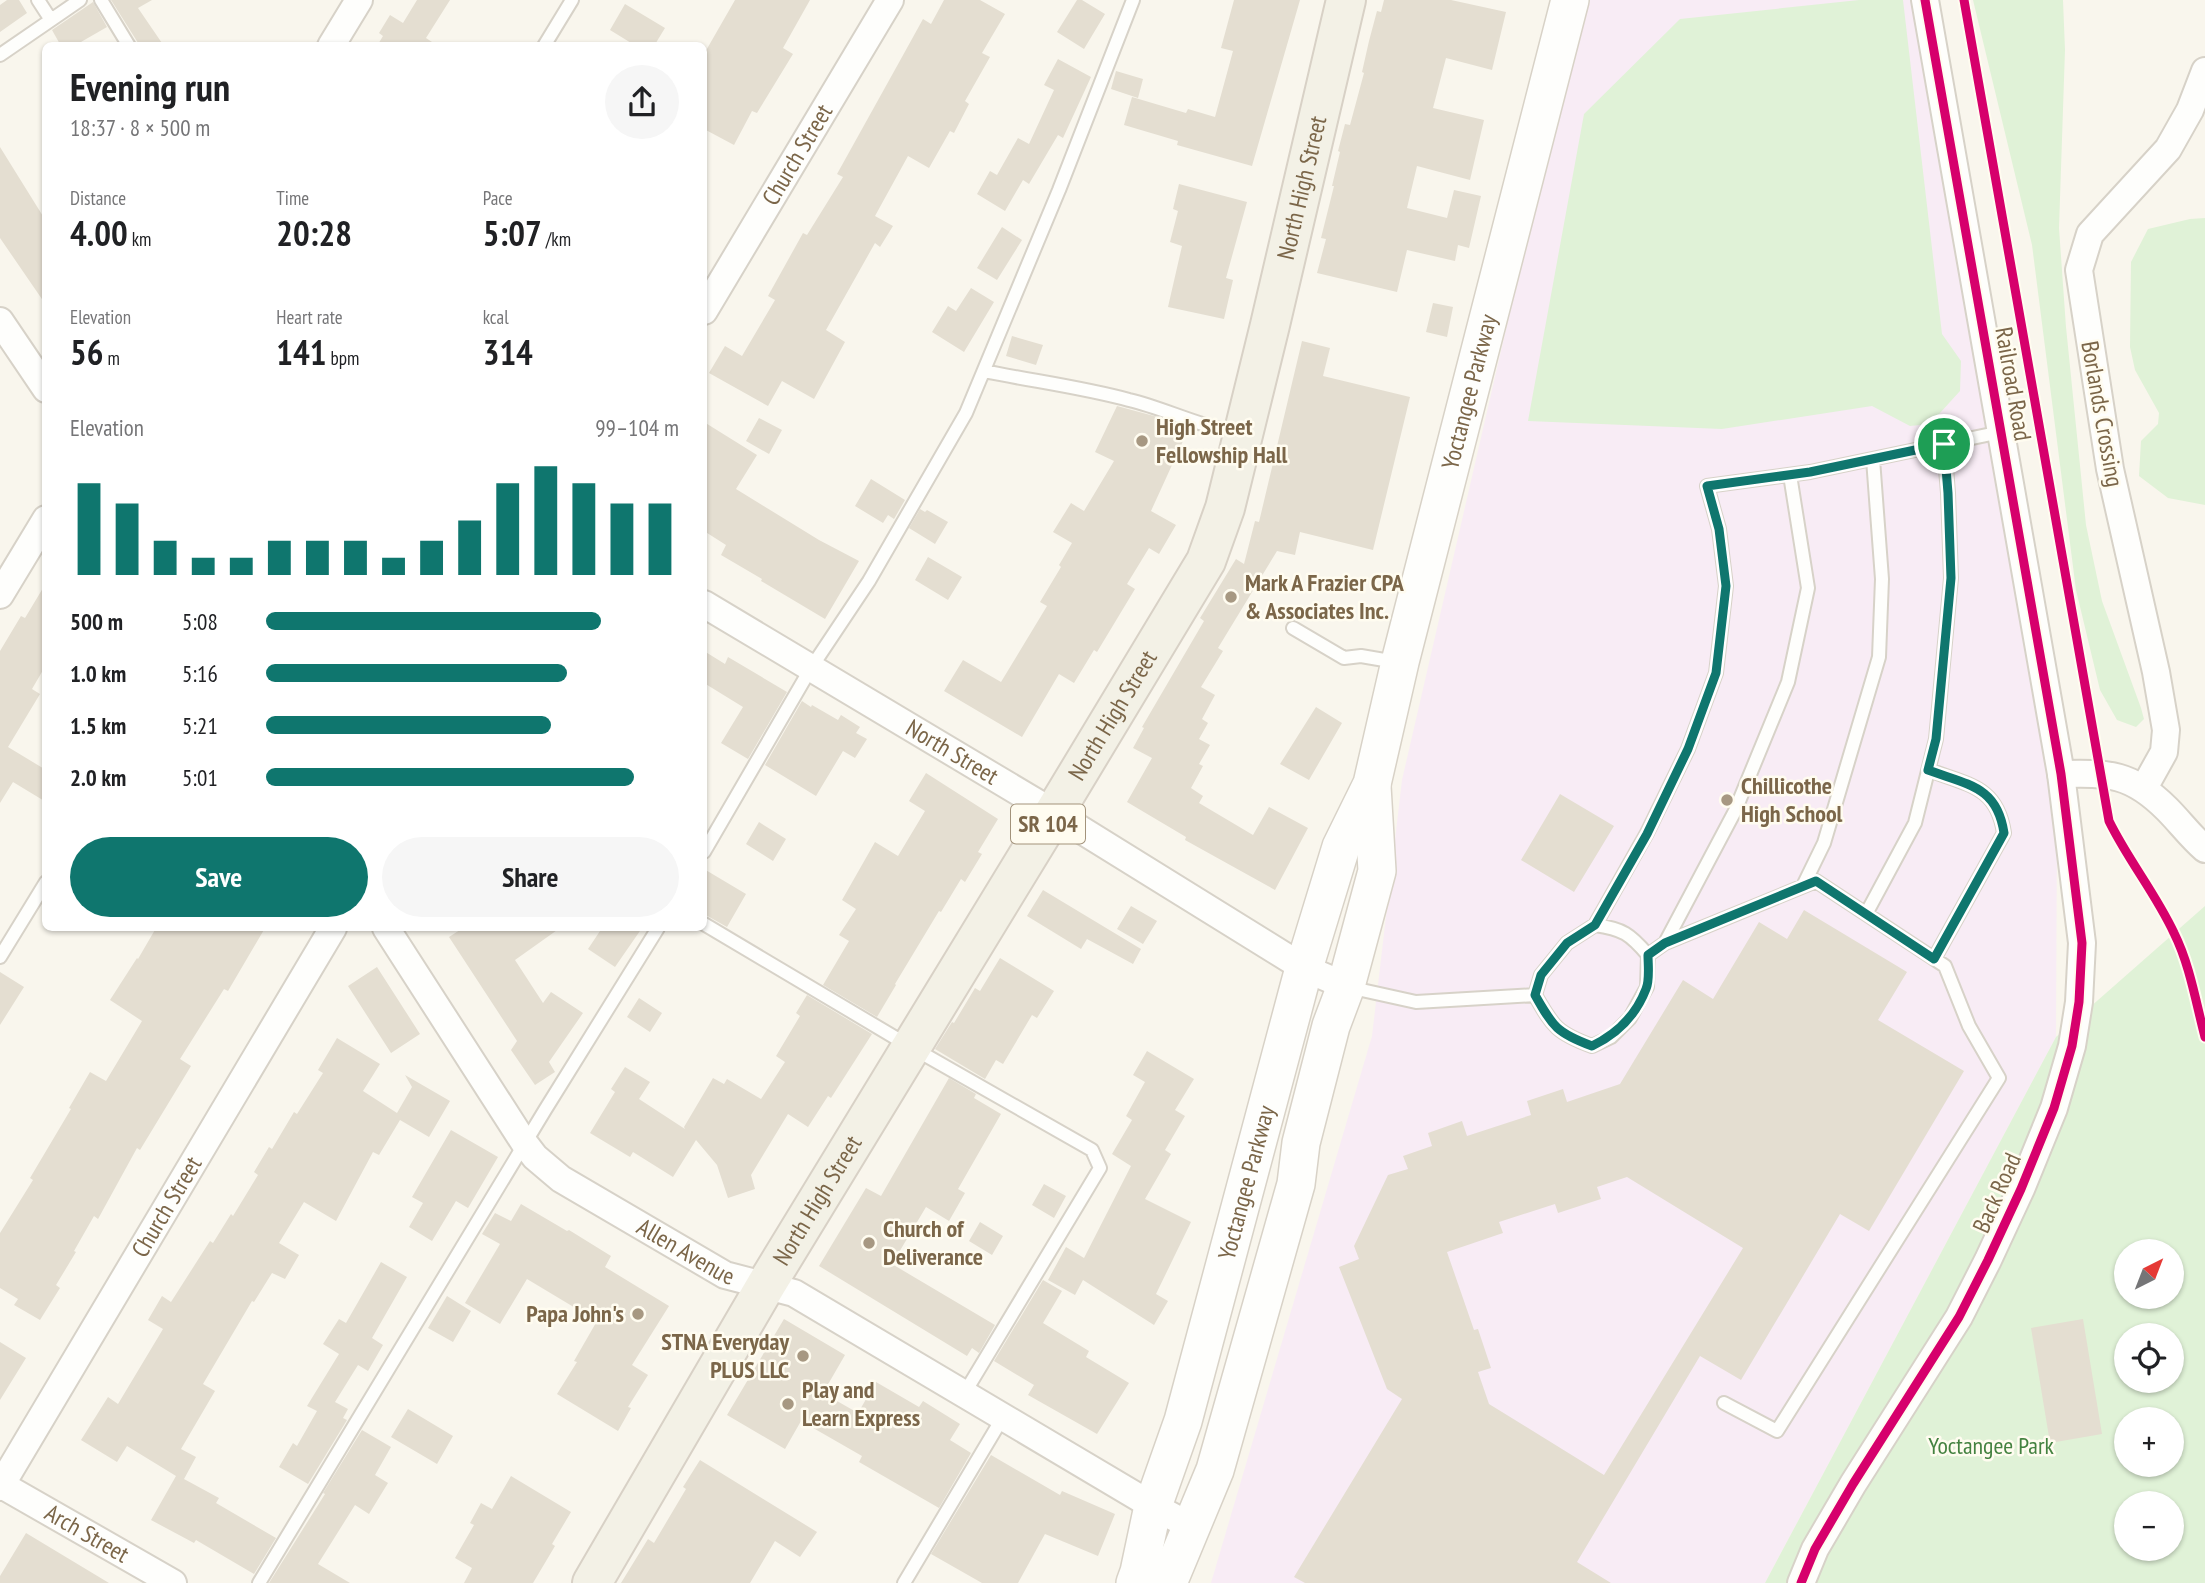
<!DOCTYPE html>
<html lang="en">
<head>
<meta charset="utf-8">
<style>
	body { margin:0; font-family:"PT Sans Narrow",sans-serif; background:#f6f6f6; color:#202124; height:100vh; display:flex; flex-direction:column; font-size:26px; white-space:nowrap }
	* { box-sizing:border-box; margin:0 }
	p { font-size:23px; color:#757577 }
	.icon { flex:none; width:38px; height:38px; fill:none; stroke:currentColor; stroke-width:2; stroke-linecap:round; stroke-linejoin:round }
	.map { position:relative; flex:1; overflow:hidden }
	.details { position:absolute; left:42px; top:42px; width:665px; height:889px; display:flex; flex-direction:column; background:#fff; border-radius:10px; box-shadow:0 2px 5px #0004 }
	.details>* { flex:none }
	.needle { width:46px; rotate:42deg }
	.tools { position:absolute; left:2114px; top:1239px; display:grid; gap:14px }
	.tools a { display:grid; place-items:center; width:70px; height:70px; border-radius:50%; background:#fff; box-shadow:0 2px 5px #0004; font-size:35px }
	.pin { position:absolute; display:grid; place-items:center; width:60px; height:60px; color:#fff; margin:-30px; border:4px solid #fff; border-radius:50%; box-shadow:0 2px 7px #0007 }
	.round { display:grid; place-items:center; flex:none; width:74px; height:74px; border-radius:37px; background:#f6f6f6 }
	.summary { display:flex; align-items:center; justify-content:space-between; height:119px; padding:0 28px }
	h1 { font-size:38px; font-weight:800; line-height:52px }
	.figures { display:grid; grid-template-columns:repeat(3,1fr); gap:10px; height:119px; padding:7px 28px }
	.figures div { display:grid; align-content:center }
	.figures b { font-size:35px; font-weight:800 }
	.figures small { font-size:19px; font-weight:400 }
	.figures p { font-size:19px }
	.chart { height:196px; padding:14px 28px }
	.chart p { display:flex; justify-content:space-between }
	.chart svg { width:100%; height:126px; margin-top:7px; stroke:#0f766e; stroke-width:6 }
	.action { display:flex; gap:14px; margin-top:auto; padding:14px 28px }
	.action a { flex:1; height:80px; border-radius:42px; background:#0f766e; color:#fff; font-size:28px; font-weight:800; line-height:80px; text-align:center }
	.action a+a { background:#f6f6f6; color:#202124 }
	ul { padding:0 28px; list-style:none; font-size:23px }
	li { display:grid; grid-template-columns:112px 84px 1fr; align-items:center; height:52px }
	li i { height:18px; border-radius:9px; background:#0f766e }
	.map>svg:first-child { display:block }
	.education { fill:#f8ecf5 }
	.green { fill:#e0f2d7; fill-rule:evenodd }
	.building { fill:#e4ded1; fill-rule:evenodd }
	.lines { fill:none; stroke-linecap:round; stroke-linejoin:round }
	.lane-casing { stroke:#d7d2c8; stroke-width:16 }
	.street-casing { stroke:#d7d2c8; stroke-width:30 }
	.secondary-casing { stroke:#d8d2c7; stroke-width:40 }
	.primary-casing { stroke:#d8d1c6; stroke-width:42 }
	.lane { stroke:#fefefc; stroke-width:12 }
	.street { stroke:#fefefc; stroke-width:26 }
	.secondary { stroke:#fefefc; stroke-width:37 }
	.primary { stroke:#f3f1e6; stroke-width:38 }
	.cycleway-casing { stroke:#fffcf0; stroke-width:13 }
	.cycleway { stroke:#d6006c; stroke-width:9 }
	.route-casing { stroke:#fff; stroke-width:14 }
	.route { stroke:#0f766e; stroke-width:9 }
	.poi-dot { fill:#a79882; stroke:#fffcf0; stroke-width:2.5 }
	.labels { text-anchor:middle; stroke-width:5; stroke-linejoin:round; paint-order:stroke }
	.shield { fill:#fffcf0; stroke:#a3937b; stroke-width:2 }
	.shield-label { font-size:23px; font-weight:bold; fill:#7b6649 }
	.street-label { font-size:24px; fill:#7b6649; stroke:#fffcf0 }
	.poi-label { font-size:24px; font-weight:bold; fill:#7b6649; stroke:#fffcf0; text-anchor:start }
	.park-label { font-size:24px; fill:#448240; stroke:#fffcf0 }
</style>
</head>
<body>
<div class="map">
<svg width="2205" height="1583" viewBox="0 0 2205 1583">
	<rect width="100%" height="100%" fill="#f9f6ed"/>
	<!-- education -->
	<path class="education" d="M1582 0H1913L2057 821 2056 1037 1765 1583H1211L1372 1036 1402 780Z"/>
	<!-- green -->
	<path class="green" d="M1859 0H1903L1942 334 1961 361 1960 391 1930 424 1910 426 1872 406 1722 429 1528 421 1584 114 1680 19Z
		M1973 0H2063L2065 50 2059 228 2066 327 2086 525 2102 601 2141 708 2144 719 2136 727 2117 720 2100 690 2076 590 2032 245Z
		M2205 218V505L2168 498 2139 476 2141 441 2158 424 2159 413 2135 370 2130 347 2131 262 2148 229 2190 219Z
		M2205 906V1583H1765L2056 1037ZM2126 1251H2172V1297H2126ZM2126 1335H2172V1381H2126ZM2126 1419H2172V1465H2126ZM2126 1503H2172V1549H2126Z"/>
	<!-- building -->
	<path class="building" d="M7 0H19L27 13 0 32V5Z
		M111 0H152L138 8 164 46H140Z
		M417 0H450L426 38 438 46H377L383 36 379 33 390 15 403 23Z
		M735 0H810L783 48 793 54 757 113 752 111 734 145 704 129V54Z
		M944 0H980L1005 14 982 53 990 57 965 101 969 104 954 133 950 131 929 168 908 156 875 216 893 226 880 247 875 243 826 330 845 342 814 399 782 381 768 406 709 373 725 346 742 356 775 300 768 296 803 233 807 235 843 177 837 174 902 57 923 19 931 24Z
		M1077 0H1082L1105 14 1084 49 1057 32Z
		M1234 0H1300L1252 166 1177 145 1178 141 1124 125 1132 97 1186 113 1188 109 1215 117 1233 51 1221 48Z
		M1384 0H1451L1506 12 1492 70 1446 58 1433 108 1484 120 1470 180 1417 166 1407 208 1447 218 1454 190 1481 196 1469 248 1458 245 1455 261 1407 250 1397 292 1317 273 1326 239 1321 238 1334 186H1332L1340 152 1338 151 1345 124 1350 125 1364 73 1362 72 1369 41 1377 11 1381 12Z
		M93 2 107 27 74 46H61L52 30Z
		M625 4 665 28 654 46H636L610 30Z
		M1058 59 1091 77 1063 138 1058 135 1029 184 1023 180 1005 211 977 194 990 171 997 175 1018 138 1029 144 1054 90 1044 85Z
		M1116 71 1143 79 1138 98 1111 89Z
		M0 147 46 221V305L0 238Z
		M1179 184 1247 202 1226 278 1233 280 1224 319 1168 307 1182 246 1170 242 1178 211 1173 209Z
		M1002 227 1022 240 997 280 977 268Z
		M971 288 994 302 964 352 932 332 948 306 956 311Z
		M1433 303 1453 307 1447 337 1426 332Z
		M1012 336 1043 345 1036 365 1006 356Z
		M1302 341 1330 348 1323 376 1410 397 1373 550 1300 532 1295 555 1277 551 1218 648 1223 651 1201 687 1215 695 1202 719 1208 723 1199 739 1210 745 1199 764 1203 766 1191 788 1203 796 1199 803 1253 835 1269 807 1308 828 1275 890 1185 840 1186 837 1127 802 1152 758 1133 748 1144 728 1142 727 1204 621 1200 618 1236 559 1244 564 1255 521 1259 522Z
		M1117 406 1154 416 1188 430 1151 511 1176 525 1159 554 1149 548 1127 584 1135 589 1097 652 1094 650 1074 683 1059 674 1022 737 944 691 963 660 1001 682 1047 606 1040 602 1061 567 1059 565 1072 543 1053 532 1071 503 1084 511 1114 461 1095 452Z
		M759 418 782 430 769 454 746 441Z
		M704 422 757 455 736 489 819 540 859 561 825 619 761 581 762 579 721 555 726 545 704 531Z
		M871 479 905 500 894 519 888 515 883 523 855 506Z
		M920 509 925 512 927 510 948 522 935 544 909 528Z
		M928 557 962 577 948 600 915 580Z
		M46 583V665L32 689 40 694 8 747 46 770V802L13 782 0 803V651L21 616 25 618Z
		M704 651 725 664 728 657 787 692 748 759 721 743 743 707 704 683Z
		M802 701 811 707 812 705 838 720 841 715 860 727 856 733 867 739 855 758 843 751 816 796 765 765Z
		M1316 707 1342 723 1309 780 1280 764Z
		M926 773 998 819 978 852 982 854 965 882 961 879 941 912 939 911 895 984 896 985 877 1017 823 985 849 941 839 935 856 909 842 900 875 842 898 856 925 811 909 801Z
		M1560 794 1614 826 1574 892 1521 860Z
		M759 822 786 839 773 861 746 844Z
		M704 869 746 894 727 927 704 914Z
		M1043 890 1141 949 1133 964 1087 939 1081 949 1027 916Z
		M1131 906 1157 921 1143 944 1117 929Z
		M1804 910 1907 972 1878 1020 1964 1071 1869 1231 1840 1214 1741 1380 1700 1356 1577 1562 1611 1583H1305L1294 1577 1402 1399 1387 1389 1339 1267 1359 1259 1354 1246 1388 1175 1408 1169 1403 1156 1432 1146 1428 1133 1462 1121 1467 1136 1531 1115 1527 1101 1563 1089 1567 1102 1620 1084 1683 980 1713 999 1759 922 1787 939ZM1627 1177 1743 1248 1604 1475 1489 1404 1478 1372 1491 1368 1478 1329 1474 1330 1447 1252 1503 1233 1499 1222 1555 1204 1558 1213 1601 1199 1597 1187Z
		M156 928H265L228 991 224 989 180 1059 191 1066 140 1150 137 1148 98 1219 94 1216 74 1251 76 1252 56 1285 60 1288 40 1320 14 1305 18 1299 0 1288V1233L33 1180 30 1178 71 1109 69 1108 90 1072 106 1081 142 1021 110 1000 137 958 138 959Z
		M463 928H560L515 960 543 1003 551 992 583 1013 549 1062 555 1072 535 1085 511 1050 517 1041 449 937Z
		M602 928H642L615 967 588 949Z
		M1000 958 1054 991 1037 1018 1032 1015 1003 1064 996 1060 985 1079 935 1049 952 1022 954 1023 975 988 980 991Z
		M377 967 420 1034 391 1053 348 986Z
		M0 972 24 987 0 1025Z
		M807 995 872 1034 831 1098 828 1096 808 1127 788 1114 751 1175 755 1189 728 1198 717 1165 696 1140 673 1177 633 1152 630 1157 590 1133 615 1092 611 1089 625 1067 650 1082 639 1099 685 1129 684 1127 713 1078 724 1084 727 1079 761 1099 785 1062 776 1056 800 1016 796 1013Z
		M639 998 662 1013 650 1032 627 1017Z
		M337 1038 380 1064 363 1091 397 1113 412 1087 405 1075 450 1101 429 1137 400 1120 379 1155 373 1152 336 1221 304 1202 279 1243 299 1255 285 1279 272 1273 254 1302 252 1301 203 1384 215 1391 181 1449 196 1457 184 1479 219 1498 216 1503 276 1538 254 1574 196 1540 194 1543 151 1520 176 1476 127 1446 117 1462 81 1440 108 1397 118 1404 163 1329 148 1320 162 1296 171 1302 210 1241 213 1243 231 1214 233 1216 258 1175 254 1172 269 1147 272 1149 294 1112 297 1114 323 1073 318 1070Z
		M1147 1051 1194 1079 1175 1110 1185 1116 1165 1150 1171 1154 1145 1199 1191 1222 1156 1294 1168 1301 1154 1325 1083 1280 1075 1295 1048 1280 1066 1247 1084 1258 1131 1166 1112 1154 1132 1120 1126 1116 1145 1082 1133 1075Z
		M949 1078 976 1094 974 1098 1001 1114 958 1189 965 1193 949 1221 926 1207 892 1264 995 1325 979 1353 972 1348 967 1356 819 1266 866 1188 881 1196Z
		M451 1130 498 1157 468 1208 456 1201 432 1241 409 1227 423 1203 412 1197Z
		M1044 1184 1066 1196 1054 1218 1032 1205Z
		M521 1204 567 1231 569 1230 611 1256 605 1267 669 1306 632 1365 648 1375 628 1407 631 1408 618 1431 557 1394 577 1362 574 1361 597 1321 527 1279 500 1324 465 1303 500 1244 482 1234 495 1213 511 1221Z
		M980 1222 1003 1236 992 1255 969 1241Z
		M381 1262 407 1277 372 1338 383 1345 368 1371 358 1365 335 1402 348 1409 343 1418 347 1420 308 1484 279 1467 293 1443 297 1446 317 1411 307 1406 339 1354 323 1344 339 1319 346 1323Z
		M1043 1280 1062 1291 1043 1323 1089 1351 1086 1357 1129 1383 1097 1434 1028 1395 1034 1385 994 1361Z
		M447 1296 471 1311 453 1342 428 1328Z
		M784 1319 845 1355 823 1393 858 1413 876 1382 919 1407 923 1401 960 1424 950 1440 971 1453 939 1508 859 1462 862 1456 801 1421 785 1449 727 1415Z
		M2083 1319 2102 1434 2050 1443 2031 1328Z
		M0 1342 26 1358 0 1400Z
		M408 1409 453 1436 437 1464 391 1437Z
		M362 1430 391 1447 375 1475 388 1483 369 1514 355 1505 318 1564 350 1583H269L325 1494 323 1493Z
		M991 1455 1060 1495 1062 1491 1115 1514 1098 1556 1045 1534 1018 1583H982L931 1554Z
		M700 1460 817 1532 800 1557 775 1541 750 1583H621L648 1539 654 1543 686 1489 683 1487Z
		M511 1476 571 1512 552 1544 555 1546 533 1583H464L472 1568 455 1558 474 1525 470 1523 481 1503 492 1509Z
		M26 1533 109 1583H0V1576Z"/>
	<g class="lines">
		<!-- lane casing -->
		<g class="lane-casing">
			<path id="lane" d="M101 0 129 46
				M51 20 80 0
				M544 46 572 0
				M0 55 51 20 38 0
				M984 371C1032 381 1081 387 1129 400 1167 409 1199 427 1238 432
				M1293 628 1344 658 1361 656 1396 662
				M1929 770C1968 785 1997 786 2004 833L1934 959
				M704 852 811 668 869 581 966 413 1059 190 1133 0
				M1803 886 1824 843 1879 657 1882 579 1873 459
				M1866 914 1915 823 1936 739 1951 578 1948 493 1944 444
				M704 924 911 1047 1092 1150 1100 1168 964 1394
				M1595 925 1647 833 1688 749 1716 673 1726 586 1719 529 1707 486 1810 472 2001 432
				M1595 925C1623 929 1630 934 1648 955L1647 987 1630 1018 1611 1037 1592 1046C1557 1033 1553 1027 1535 995L1541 975 1567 943Z
				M1665 943 1735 811 1788 682 1808 588 1790 475
				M1648 955 1665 943 1816 881 1945 966 1969 1026 1999 1078 1777 1431 1724 1403
				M0 957 46 882
				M1348 987 1416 1002 1535 995
				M259 1583 545 1110 658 928
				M904 1583 1003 1417"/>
		</g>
		<!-- street casing -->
		<g class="street-casing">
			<g id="street">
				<path d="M331 46 359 0"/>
				<path id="s1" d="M704 311 890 0"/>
				<path d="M0 321 46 389"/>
				<path d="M0 595 46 519"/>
				<path id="s2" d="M704 604 1054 813 1304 968 1346 986"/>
				<path d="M2061 774C2109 773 2131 773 2167 809 2180 822 2191 837 2205 849"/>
				<path d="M2144 788 2164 752 2166 730 2156 672 2110 469 2079 270 2090 234 2168 149 2190 110 2205 71"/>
				<path id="s3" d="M386 928 525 1144 535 1157 561 1179 725 1275 794 1293 1153 1506 1192 1527"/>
				<path id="s4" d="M0 1484 173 1583"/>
				<path id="s5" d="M0 1487 333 928"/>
				<path d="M1801 1583 1815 1549 1853 1484 1959 1317 1988 1260 2021 1189 2054 1108 2072 1046 2079 1002 2082 943 2061 774 1925 0"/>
			</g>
		</g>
		<!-- secondary casing -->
		<g class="secondary-casing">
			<g id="secondary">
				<path id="s6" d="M1135 1583 1139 1572 1153 1506 1183 1421 1304 968 1341 847 1372 784 1400 662 1570 0"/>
				<path d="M1168 1583 1215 1470 1296 1184 1301 1143 1331 1026 1346 986 1377 871 1372 786"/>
			</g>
		</g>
		<!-- primary casing -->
		<g class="primary-casing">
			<g id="primary">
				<path id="s7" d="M592 1583 766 1285 1054 813 1206 561 1225 508 1270 325 1346 0"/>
			</g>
		</g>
		<!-- lane -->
		<use href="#lane" class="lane"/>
		<!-- street -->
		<use href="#street" class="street"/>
		<!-- secondary -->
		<use href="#secondary" class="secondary"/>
		<!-- primary -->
		<use href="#primary" class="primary"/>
		<!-- cycleway casing -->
		<g class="cycleway-casing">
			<path id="cycleway" d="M1964 0 2109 821C2128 860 2156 894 2174 933 2190 965 2196 1003 2205 1037
				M1801 1583 1815 1549 1853 1484 1959 1317 1988 1260 2021 1189 2054 1108 2072 1046 2079 1002 2082 943 2061 774 1925 0"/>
		</g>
		<!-- cycleway -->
		<use href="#cycleway" class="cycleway"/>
	</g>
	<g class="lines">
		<!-- route casing -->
		<g class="route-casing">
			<path id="route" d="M1944 444 1948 493 1951 578 1936 739 1928 770C1968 785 1997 786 2004 833L1934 959 1816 881 1665 943 1648 955C1648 965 1650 980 1646 989 1636 1015 1617 1034 1592 1046 1557 1033 1553 1027 1535 995L1541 975 1567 943 1595 925 1647 834 1688 749 1716 673 1726 586 1719 529 1707 486 1810 472Z"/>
		</g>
		<!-- route -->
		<use href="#route" class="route"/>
	</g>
	<!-- markers -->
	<g class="poi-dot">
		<circle cx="1142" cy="441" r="7"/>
		<circle cx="1231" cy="597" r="7"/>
		<circle cx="1727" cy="800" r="7"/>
		<circle cx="869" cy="1243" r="7"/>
		<circle cx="638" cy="1314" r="7"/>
		<circle cx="803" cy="1356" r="7"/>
		<circle cx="788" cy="1404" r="7"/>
	</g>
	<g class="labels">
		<!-- shield labels -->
		<rect class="shield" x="1011" y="804.5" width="74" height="39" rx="5"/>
		<g class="shield-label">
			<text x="1048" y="832">SR 104</text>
		</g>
		<!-- street labels -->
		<g class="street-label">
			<text dy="8" stroke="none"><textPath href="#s1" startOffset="182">Church Street</textPath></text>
			<text dy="8" stroke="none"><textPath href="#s7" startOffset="1578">North High Street</textPath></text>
			<text transform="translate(2013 384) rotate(80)" y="8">Railroad Road</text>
			<text dy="8" stroke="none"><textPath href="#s6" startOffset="1239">Yoctangee Parkway</textPath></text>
			<text transform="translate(2102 414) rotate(80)" y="8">Borlands Crossing</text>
			<text dy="8" stroke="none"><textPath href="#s7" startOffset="1012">North High Street</textPath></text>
			<text dy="8" stroke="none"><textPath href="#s2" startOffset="289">North Street</textPath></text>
			<text dy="8" stroke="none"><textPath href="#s6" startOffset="416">Yoctangee Parkway</textPath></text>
			<text transform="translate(1997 1193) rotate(-66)" y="8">Back Road</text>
			<text dy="8" stroke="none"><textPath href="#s7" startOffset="444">North High Street</textPath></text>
			<text dy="8" stroke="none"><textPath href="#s5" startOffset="326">Church Street</textPath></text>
			<text dy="8" stroke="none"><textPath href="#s3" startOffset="452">Allen Avenue</textPath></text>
			<text dy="8" stroke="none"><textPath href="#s4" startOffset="100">Arch Street</textPath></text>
		</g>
		<!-- poi labels -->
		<g class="poi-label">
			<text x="1156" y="435">High Street<tspan x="1156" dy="28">Fellowship Hall</tspan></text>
			<text x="1245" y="591">Mark A Frazier CPA<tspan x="1245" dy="28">&amp; Associates Inc.</tspan></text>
			<text x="1741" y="794">Chillicothe<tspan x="1741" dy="28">High School</tspan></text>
			<text x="883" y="1237">Church of<tspan x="883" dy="28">Deliverance</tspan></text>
			<text x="624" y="1322" text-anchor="end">Papa John's</text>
			<text x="789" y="1350" text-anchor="end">STNA Everyday<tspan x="789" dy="28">PLUS LLC</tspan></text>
			<text x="802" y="1398">Play and<tspan x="802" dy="28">Learn Express</tspan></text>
		</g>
		<!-- park labels -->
		<g class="park-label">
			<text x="1991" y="1454">Yoctangee Park</text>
		</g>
	</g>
</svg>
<div class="tools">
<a><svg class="needle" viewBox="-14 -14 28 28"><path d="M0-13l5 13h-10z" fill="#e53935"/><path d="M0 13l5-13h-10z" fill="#757577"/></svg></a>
<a><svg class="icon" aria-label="locate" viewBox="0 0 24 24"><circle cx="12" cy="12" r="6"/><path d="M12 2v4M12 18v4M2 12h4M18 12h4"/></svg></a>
<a>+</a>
<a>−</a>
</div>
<div class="pin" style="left:1944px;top:444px;background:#1e9e55"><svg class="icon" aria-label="arrive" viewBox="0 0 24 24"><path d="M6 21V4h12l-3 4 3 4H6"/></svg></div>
<section class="details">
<div class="summary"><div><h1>Evening run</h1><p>18:37 · 8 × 500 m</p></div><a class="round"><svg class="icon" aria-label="share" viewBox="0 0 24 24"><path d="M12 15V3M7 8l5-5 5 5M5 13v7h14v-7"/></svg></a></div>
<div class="figures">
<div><p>Distance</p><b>4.00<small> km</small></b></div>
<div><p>Time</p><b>20:28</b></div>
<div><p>Pace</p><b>5:07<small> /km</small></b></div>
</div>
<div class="figures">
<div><p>Elevation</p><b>56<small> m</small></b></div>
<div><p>Heart rate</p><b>141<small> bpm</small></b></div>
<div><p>kcal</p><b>314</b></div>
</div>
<div class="chart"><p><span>Elevation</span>99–104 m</p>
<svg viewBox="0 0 160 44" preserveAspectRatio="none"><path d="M5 44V12M15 44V19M25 44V32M35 44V38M45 44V38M55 44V32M65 44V32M75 44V32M85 44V38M95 44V32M105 44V25M115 44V12M125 44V6M135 44V12M145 44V19M155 44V19"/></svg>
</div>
<ul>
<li><b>500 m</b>5:08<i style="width:81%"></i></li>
<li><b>1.0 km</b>5:16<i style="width:73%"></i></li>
<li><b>1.5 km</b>5:21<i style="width:69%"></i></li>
<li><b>2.0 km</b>5:01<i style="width:89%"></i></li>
</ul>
<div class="action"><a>Save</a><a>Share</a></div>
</section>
</div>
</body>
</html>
